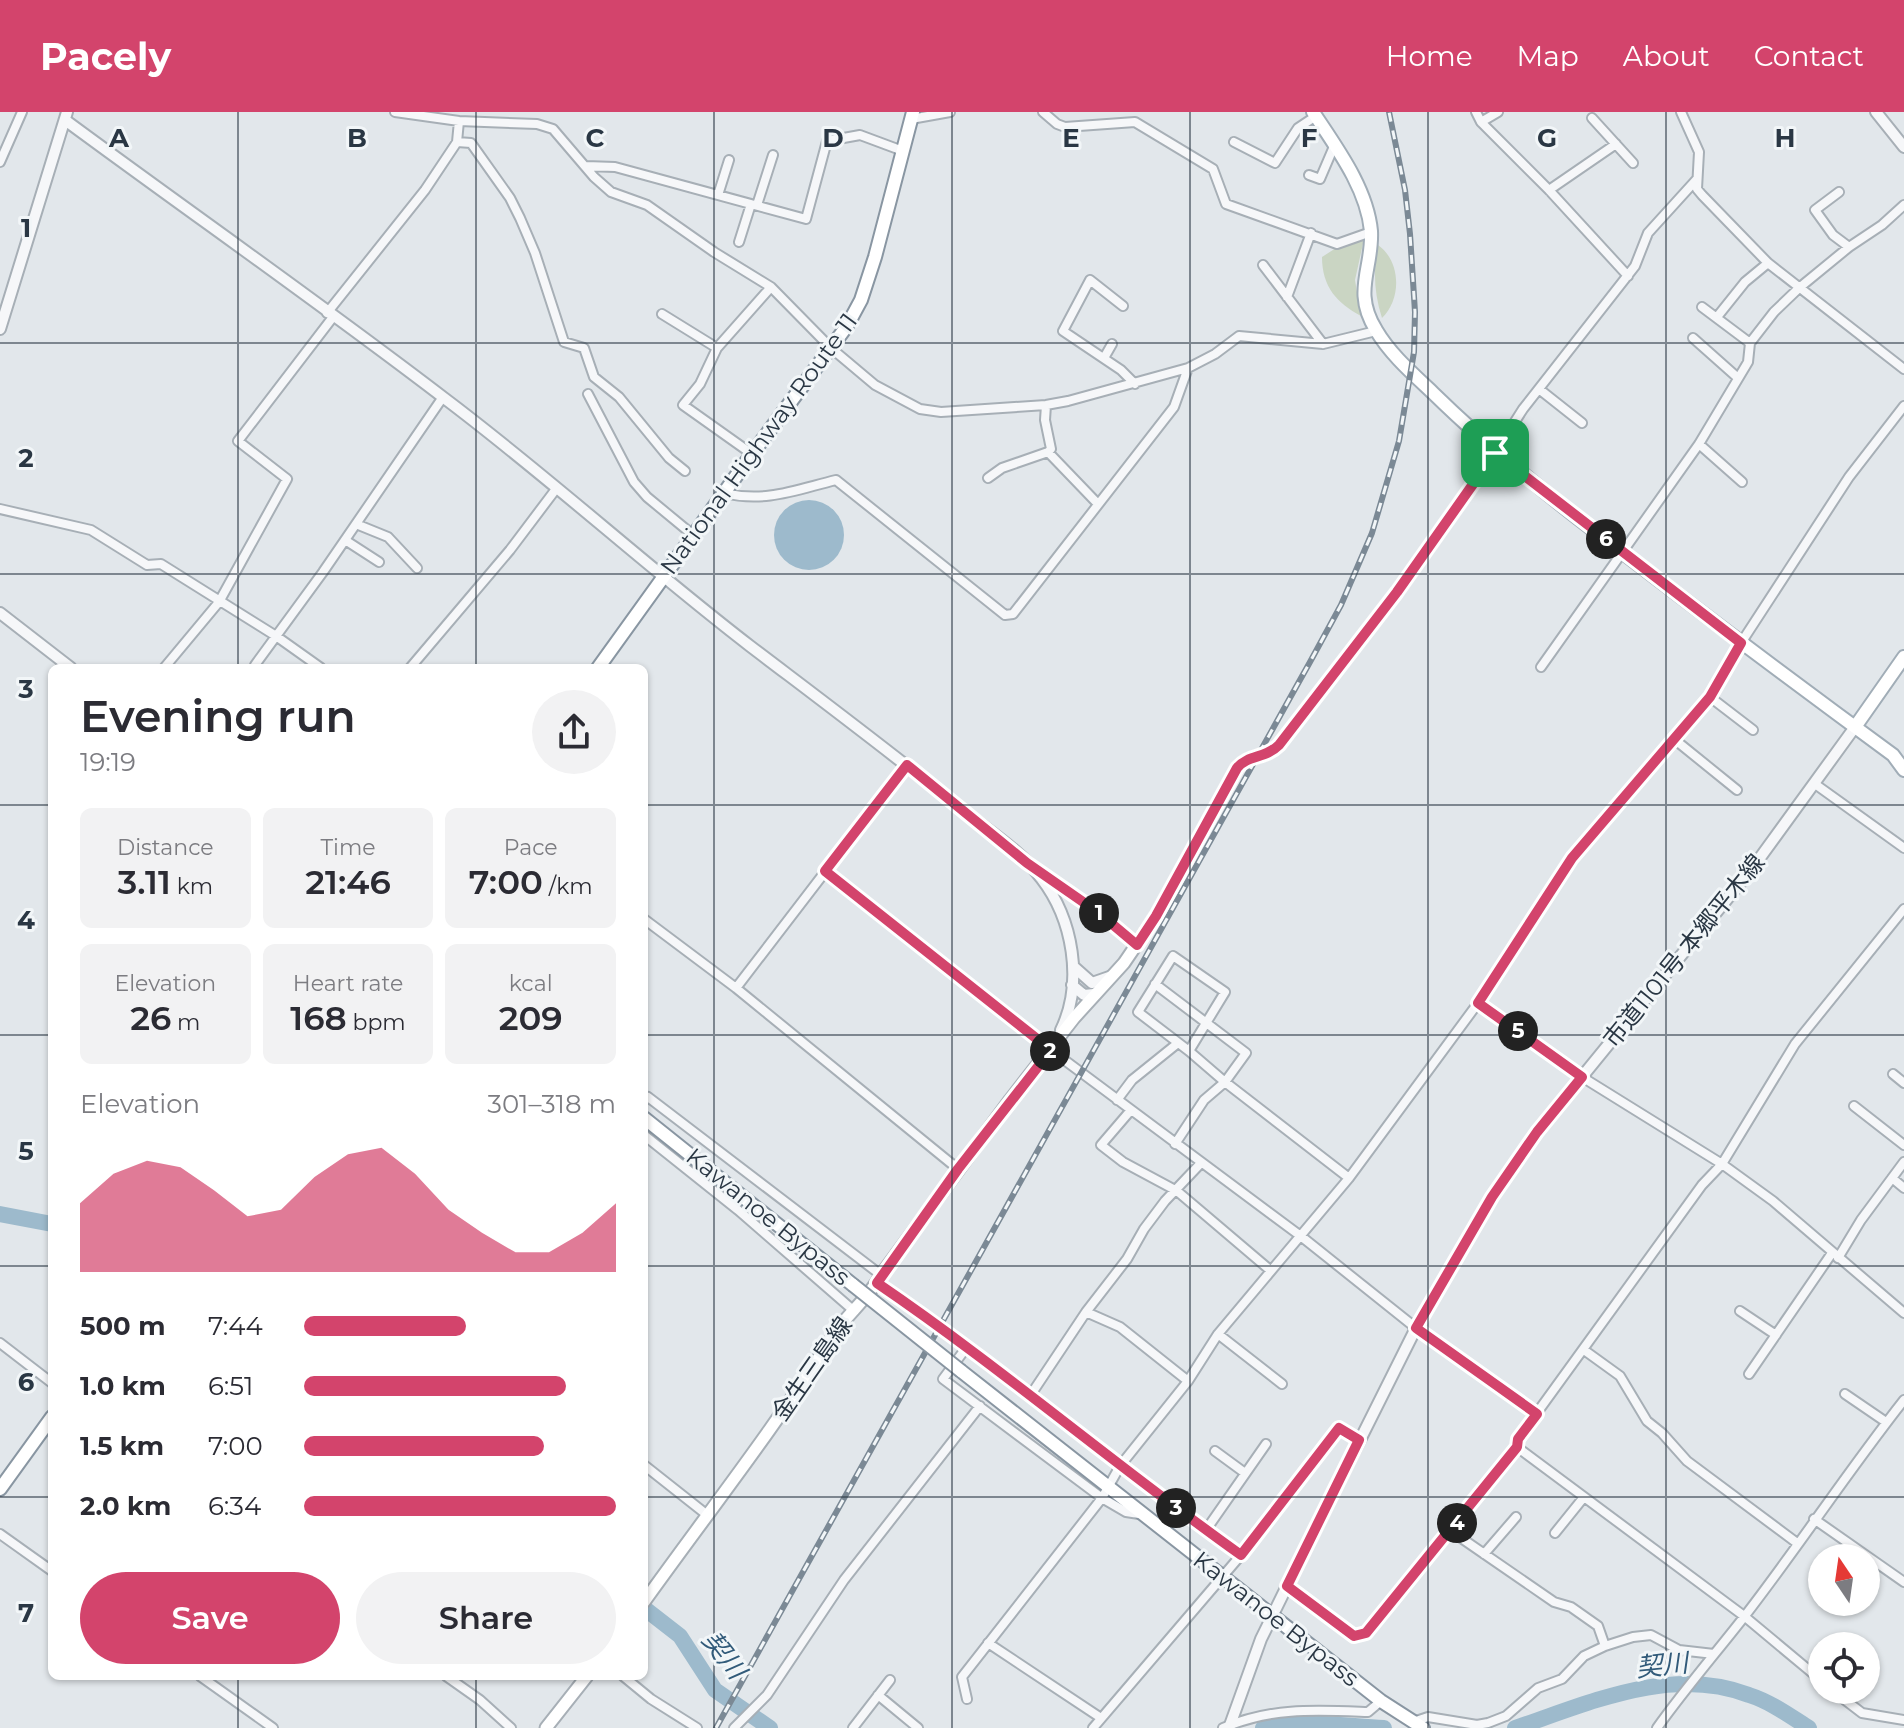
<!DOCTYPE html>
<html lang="en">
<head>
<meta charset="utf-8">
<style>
	body { margin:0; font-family:Montserrat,"Noto Sans JP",sans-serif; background:#f2f2f3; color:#2b2b33; height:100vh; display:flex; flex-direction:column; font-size:30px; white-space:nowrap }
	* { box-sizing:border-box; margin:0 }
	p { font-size:26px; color:#7c7c81 }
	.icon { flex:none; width:44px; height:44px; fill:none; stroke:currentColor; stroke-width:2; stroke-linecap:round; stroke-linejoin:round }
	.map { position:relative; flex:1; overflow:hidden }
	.drawer { position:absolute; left:48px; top:552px; width:600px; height:1016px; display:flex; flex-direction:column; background:#fff; border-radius:12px; box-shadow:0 2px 6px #0004 }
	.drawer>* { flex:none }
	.needle { width:52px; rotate:347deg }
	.buttons { position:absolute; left:1808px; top:1432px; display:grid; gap:16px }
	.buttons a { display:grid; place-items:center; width:72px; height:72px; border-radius:50%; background:#fff; box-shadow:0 2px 6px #0004; font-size:40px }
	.pin { position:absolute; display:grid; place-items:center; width:68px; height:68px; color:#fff; margin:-34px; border-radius:16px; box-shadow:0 4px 12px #0006 }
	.km { position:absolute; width:40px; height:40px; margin:-20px; border-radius:50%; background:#222; color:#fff; font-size:22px; line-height:40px; text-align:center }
	.round { display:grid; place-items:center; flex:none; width:84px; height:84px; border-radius:42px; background:#f2f2f3 }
	.overview { display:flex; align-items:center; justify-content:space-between; height:136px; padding:0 32px }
	h1 { font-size:44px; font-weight:600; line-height:60px }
	.figures { display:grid; grid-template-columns:repeat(3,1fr); gap:12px; height:136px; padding:8px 32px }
	.figures div { display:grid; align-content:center; border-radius:12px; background:#f2f2f3; text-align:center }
	.figures b { font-size:34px; font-weight:600 }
	.figures small { font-size:22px; font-weight:400 }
	.figures p { font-size:22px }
	.chart { height:224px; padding:16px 32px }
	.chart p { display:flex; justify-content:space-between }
	.chart svg { width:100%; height:144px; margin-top:8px; fill:#d3446c; opacity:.7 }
	.action { display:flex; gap:16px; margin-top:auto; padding:16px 32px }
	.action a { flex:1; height:92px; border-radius:48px; background:#d3446c; color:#fff; font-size:32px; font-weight:600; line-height:92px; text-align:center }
	.action a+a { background:#f2f2f3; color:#2b2b33 }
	ul { padding:0 32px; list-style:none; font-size:26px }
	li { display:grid; grid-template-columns:128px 96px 1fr; align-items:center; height:60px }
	li i { height:20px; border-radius:10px; background:#d3446c }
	header { display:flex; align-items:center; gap:48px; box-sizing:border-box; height:112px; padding:0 40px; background:#d3446c; color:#fff }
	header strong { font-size:38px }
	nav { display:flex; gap:44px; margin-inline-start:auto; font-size:28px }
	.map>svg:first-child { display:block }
	.green { fill:#cad5c3 }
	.water { fill:#9dbacc }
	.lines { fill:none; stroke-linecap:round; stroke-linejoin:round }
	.river { stroke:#9dbacc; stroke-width:16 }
	.minor-casing { stroke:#a7afb6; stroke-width:12 }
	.tertiary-casing { stroke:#a7afb6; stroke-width:14 }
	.secondary-casing { stroke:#a7afb6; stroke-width:15 }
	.primary-casing { stroke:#a1adb7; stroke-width:16 }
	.trunk-casing { stroke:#8996a2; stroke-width:16 }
	.minor { stroke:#f6f7f9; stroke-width:8 }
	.tertiary { stroke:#f6f7f9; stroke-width:10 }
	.secondary { stroke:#fff; stroke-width:11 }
	.primary { stroke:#fff; stroke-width:12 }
	.trunk { stroke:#fff; stroke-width:12 }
	.rail-casing { stroke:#7b8995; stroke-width:6 }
	.rail { stroke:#f2f6f8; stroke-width:3; stroke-dasharray:9; stroke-linecap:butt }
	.trunk-bridge-casing { stroke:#8996a2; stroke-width:16; stroke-linecap:butt }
	.trunk-bridge { stroke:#fff; stroke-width:12 }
	.route-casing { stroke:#fff; stroke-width:16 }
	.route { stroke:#d3446c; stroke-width:10 }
	.grid { fill:none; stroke:#2a3744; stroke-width:2; stroke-opacity:0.55 }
	.labels { text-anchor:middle; stroke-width:6; stroke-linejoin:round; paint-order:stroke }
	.street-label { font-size:24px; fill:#2a3744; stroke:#f2f6f8 }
	.water-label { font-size:26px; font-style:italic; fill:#325b7a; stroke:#f2f6f8 }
	.grid-label { font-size:26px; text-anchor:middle; font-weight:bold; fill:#2a3744; stroke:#f2f6f8; stroke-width:6; stroke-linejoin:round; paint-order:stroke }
</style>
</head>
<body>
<header>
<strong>Pacely</strong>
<nav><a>Home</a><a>Map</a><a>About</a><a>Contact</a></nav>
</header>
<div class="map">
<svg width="1904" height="1616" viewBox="0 0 1904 1616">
	<rect width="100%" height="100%" fill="#e2e7eb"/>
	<!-- green -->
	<path class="green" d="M1364 127 1355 168 1361 204C1337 191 1322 175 1322 145L1336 136Z
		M1378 133C1401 149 1402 187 1382 206 1374 181 1373 158 1378 133Z"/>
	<!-- water -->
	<path class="water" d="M774 423a35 35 0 1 1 70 0a35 35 0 1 1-70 0Z"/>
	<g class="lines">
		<!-- river -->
		<path class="river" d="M0 1102 52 1112
			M644 1496 680 1524 715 1578 770 1616
			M1263 1616C1304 1607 1343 1614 1384 1616
			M1515 1616C1590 1591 1670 1553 1749 1583 1771 1590 1790 1604 1809 1616"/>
		<!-- minor casing -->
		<g class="minor-casing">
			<path id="minor" d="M395 0 459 9 537 12 553 17 594 65 611 80 647 93 714 140 771 175 831 236 875 273 920 297 941 300 1046 293 1068 289 1188 256 1215 242 1239 224 1323 232 1376 219
				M1043 0 1057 12 1065 15 1135 10 1213 57 1226 92 1337 132 1371 120
				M1476 0 1481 10 1549 78 1628 164
				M1681 0 1699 40 1697 77 1702 83 1768 151 1904 257
				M1592 6 1633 51
				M911 7 950 0
				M1481 10 1498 0
				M457 30 471 31 510 86 520 106 535 141 564 230 584 236 594 265 619 285 669 346 685 359
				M1234 30 1275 51 1298 16 1316 4
				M0 50 22 0
				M586 54 615 55 806 107 827 29 860 23 903 39
				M1309 63 1320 67 1335 32
				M1549 78 1616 32
				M1839 80 1815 98 1833 123 1849 135
				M718 83 729 48
				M757 93 773 43
				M739 130 751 92
				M1263 153 1323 232
				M1287 185 1311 121
				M1123 194 1090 168 1063 219 1121 258 1135 272
				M1702 195 1750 231
				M327 201 425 78 457 30 459 9
				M662 202 717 236
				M1717 205 1745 170 1768 151
				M1693 226 1738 266
				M1104 246 1112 232
				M1539 277 1582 311
				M588 282 634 370 647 385 693 423
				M1046 293 1045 308 1051 337 1048 340
				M1699 332 1742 370
				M1495 341 1523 297 1635 154 1648 121 1697 67
				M752 342 683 293 700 272 717 236 771 175
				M988 366 1002 356 1048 340 1098 392
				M723 381C766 391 795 378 836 368L1005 503 1013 502 1174 295 1188 256
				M0 397 91 418 147 453 161 452 276 524 321 556
				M356 412 388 425 417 456
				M345 428 379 450
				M1541 555 1699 332 1748 250 1750 231 1774 200 1799 176 1849 135 1882 113 1904 93
				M164 556 219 490 287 367 238 329 333 205
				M259 556 255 553 323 460 443 285
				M410 556 510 438 556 377
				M1710 585 1753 618
				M1674 627 1737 678
				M1815 672 1904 736
				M1037 758 1099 801 1137 833
				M825 759 1051 938 1302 1125 1416 1216 1537 1302
				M644 807 736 876 958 1057
				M1173 844 1225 880 1189 939 1138 900Z
				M1155 872 1246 941 1225 970 1189 939
				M736 876 907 653
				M1478 891 1582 965 1722 1052 1773 1089 1904 1201
				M1893 962 1904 971
				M1117 988 1132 968 1178 931
				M644 989 648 985 881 1163
				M1854 994 1904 1033
				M1131 998 1101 1033 1123 1050 1177 1079 1270 1158
				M644 1023 738 1098 853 1198
				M1175 1032 1204 988 1225 970 1349 1066
				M1892 1066 1904 1076
				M1838 1146 1861 1108 1904 1050
				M877 1171C1002 1256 1117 1355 1241 1443
				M1740 1199 1776 1223
				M1086 1200 1127 1147 1144 1117 1165 1089 1201 1051
				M1218 1222 1282 1272
				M0 1231 52 1271
				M966 1236 943 1267 1102 1386 1126 1400 1139 1402
				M1584 1238 1620 1264 1647 1309 1662 1321 1687 1349 1797 1431
				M1749 1262 1832 1141
				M1845 1282 1886 1310
				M1030 1284 1086 1200 1120 1215 1188 1269
				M1215 1339 1245 1361
				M644 1353 706 1402
				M1814 1407 1904 1470
				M1206 1418 1266 1332
				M1451 1419 1554 1490 1571 1495 1598 1514 1605 1534
				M1555 1421 1584 1385
				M0 1422 52 1459
				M1484 1442 1516 1405
				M1287 1474 1354 1524 1366 1521 1517 1335
				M988 1531 1101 1606
				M200 1564 273 1616
				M446 1564 480 1588 511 1616
				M623 1564 651 1587 697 1616
				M1822 1569 1744 1504 1517 1335 1518 1327 1702 1073 1722 1052 1795 932 1904 797
				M1832 1578 1862 1601 1904 1608
				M878 1583 918 1616
				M967 1587 962 1565 1102 1386 1120 1354 1188 1269 1218 1222 1349 1066 1478 891 1572 746 1710 585 1741 531 1849 365 1904 294
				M1413 1610 1428 1605 1477 1613 1488 1611 1506 1604 1538 1576 1562 1567 1584 1544 1605 1534 1633 1525 1651 1523 1679 1538 1714 1542
				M734 1616 767 1583 844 1468 980 1294
				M853 1616 890 1568
				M1093 1616 1241 1443 1339 1316 1359 1328
				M1223 1616C1272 1595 1316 1598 1368 1600L1381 1589
				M1657 1616C1684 1578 1715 1542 1744 1505 1799 1434 1848 1359 1904 1288"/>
		</g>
		<!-- tertiary casing -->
		<g class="tertiary-casing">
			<path id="tertiary" d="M1876 0 1904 35
				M65 8C191 101 320 191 444 286 549 365 646 454 750 534 821 588 892 641 961 697 987 718 1021 739 1041 766 1073 807 1084 870 1061 918
				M0 217 67 0
				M0 501 71 556
				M1074 855 1092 871 1112 864
				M1072 873 1084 883 1094 882
				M1229 1616 1261 1527 1287 1474 1416 1216 1492 1085 1537 1020 1754 754 1855 615"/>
		</g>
		<!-- secondary casing -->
		<g class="secondary-casing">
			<path id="secondary" d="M644 1490C707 1402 774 1317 832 1225 846 1203 868 1187 881 1163L1010 988 1074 906 1124 851 1156 804 1237 656C1249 642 1265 647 1279 633L1397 480 1495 341
				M546 1616 587 1564"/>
		</g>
		<!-- primary casing -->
		<g class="primary-casing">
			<path id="primary" d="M1313 0C1336 35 1367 76 1371 119 1373 157 1352 179 1376 218 1390 242 1413 262 1433 281 1479 326 1528 367 1579 407 1683 487 1788 566 1893 643L1904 658
				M1855 615 1904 545"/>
		</g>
		<!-- trunk casing -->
		<g class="trunk-casing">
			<path id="trunk" d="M598 556 752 342 847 214 861 188 875 145 913 0
				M644 1006 853 1173
				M961 1259 1381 1589 1423 1616
				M0 1377 52 1305"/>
		</g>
		<!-- minor -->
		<use href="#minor" class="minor"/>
		<!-- tertiary -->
		<use href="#tertiary" class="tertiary"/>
		<!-- secondary -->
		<use href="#secondary" class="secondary"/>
		<!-- primary -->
		<use href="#primary" class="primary"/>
		<!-- trunk -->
		<use href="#trunk" class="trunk"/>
		<!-- rail casing -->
		<g class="rail-casing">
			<path id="rail" d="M716 1616 1310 550 1341 493 1372 421 1399 329 1414 240 1415 200 1410 122 1405 78 1389 0"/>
		</g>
		<!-- rail -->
		<use href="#rail" class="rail"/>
		<!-- trunk-bridge casing -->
		<g class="trunk-bridge-casing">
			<path id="trunk-bridge" d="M853 1173 961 1259"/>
		</g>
		<!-- trunk-bridge -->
		<use href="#trunk-bridge" class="trunk-bridge"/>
	</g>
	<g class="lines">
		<!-- route casing -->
		<g class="route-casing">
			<path id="route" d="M1495 341 1741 531 1710 585 1572 746 1478 891 1582 965 1537 1020 1492 1085 1416 1216 1537 1302 1518 1327 1517 1335 1366 1521 1354 1524 1287 1474 1359 1328 1339 1316 1241 1443C1117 1355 1002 1256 877 1171L958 1057 1051 938 825 759 907 653 1027 751 1099 801 1137 833 1156 804 1237 656C1249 642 1265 647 1279 633L1397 480Z"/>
		</g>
		<!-- route -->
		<use href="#route" class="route"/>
	</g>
	<!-- grid -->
	<path class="grid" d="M238 0V556M476 0V556M714 0V1616M952 0V1616M1190 0V1616M1428 0V1616M1666 0V1616M0 231H1904M0 462H1904M0 693H52M644 693H1904M0 923H52M644 923H1904M0 1154H52M644 1154H1904M0 1385H52M644 1385H1904M238 1564V1616M476 1564V1616"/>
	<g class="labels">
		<!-- street labels -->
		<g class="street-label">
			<text transform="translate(759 332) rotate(-54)" y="8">National Highway Route 11</text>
			<text transform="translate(1684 839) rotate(-51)" y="8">市道1101号 本郷平木線</text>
			<text transform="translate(768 1105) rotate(39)" y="8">Kawanoe Bypass</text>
			<text transform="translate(812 1257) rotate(-55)" y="8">金生三島線</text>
			<text transform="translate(1276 1507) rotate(38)" y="8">Kawanoe Bypass</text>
		</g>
		<!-- water labels -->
		<g class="water-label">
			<text transform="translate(724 1543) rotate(52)" y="9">契川</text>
			<text transform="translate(1662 1553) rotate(-6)" y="9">契川</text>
		</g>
	</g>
	<g class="grid-label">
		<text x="119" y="35">A</text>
		<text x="357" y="35">B</text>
		<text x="595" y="35">C</text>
		<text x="833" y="35">D</text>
		<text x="1071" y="35">E</text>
		<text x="1309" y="35">F</text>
		<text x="1547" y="35">G</text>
		<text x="1785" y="35">H</text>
		<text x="26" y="125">1</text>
		<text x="26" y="355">2</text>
		<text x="26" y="586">3</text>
		<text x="26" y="817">4</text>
		<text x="26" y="1048">5</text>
		<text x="26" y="1279">6</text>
		<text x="26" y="1510">7</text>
	</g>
</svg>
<div class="buttons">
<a><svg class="needle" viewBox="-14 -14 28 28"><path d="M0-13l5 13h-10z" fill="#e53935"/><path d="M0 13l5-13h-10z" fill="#7c7c81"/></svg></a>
<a><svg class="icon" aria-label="locate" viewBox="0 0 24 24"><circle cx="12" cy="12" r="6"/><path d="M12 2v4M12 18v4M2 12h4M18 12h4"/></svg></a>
</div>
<div class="pin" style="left:1495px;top:341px;background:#1e9e55"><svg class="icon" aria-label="arrive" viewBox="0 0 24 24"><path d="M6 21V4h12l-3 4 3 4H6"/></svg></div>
<b class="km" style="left:1099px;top:801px">1</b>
<b class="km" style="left:1050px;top:939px">2</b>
<b class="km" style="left:1176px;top:1396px">3</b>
<b class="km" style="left:1457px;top:1411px">4</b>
<b class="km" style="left:1518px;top:919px">5</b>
<b class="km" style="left:1606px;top:427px">6</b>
<section class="drawer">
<div class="overview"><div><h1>Evening run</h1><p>19:19</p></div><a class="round"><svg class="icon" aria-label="share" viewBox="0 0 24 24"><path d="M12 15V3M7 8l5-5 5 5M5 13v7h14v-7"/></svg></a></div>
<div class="figures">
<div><p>Distance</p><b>3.11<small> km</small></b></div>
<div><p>Time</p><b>21:46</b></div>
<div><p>Pace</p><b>7:00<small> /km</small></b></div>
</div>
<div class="figures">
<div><p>Elevation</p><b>26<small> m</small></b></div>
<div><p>Heart rate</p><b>168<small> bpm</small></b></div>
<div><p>kcal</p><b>209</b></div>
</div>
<div class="chart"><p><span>Elevation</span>301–318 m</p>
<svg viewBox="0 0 160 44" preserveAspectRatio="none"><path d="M0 44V23L10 14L20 10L30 12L40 19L50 27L60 25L70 15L80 8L90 6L100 14L110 25L120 32L130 38L140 38L150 32L160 23V44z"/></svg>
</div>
<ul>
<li><b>500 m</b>7:44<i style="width:52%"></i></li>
<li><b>1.0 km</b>6:51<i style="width:84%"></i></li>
<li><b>1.5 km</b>7:00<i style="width:77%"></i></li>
<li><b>2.0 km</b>6:34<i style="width:100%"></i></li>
</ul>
<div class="action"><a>Save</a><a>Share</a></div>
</section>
</div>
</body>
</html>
